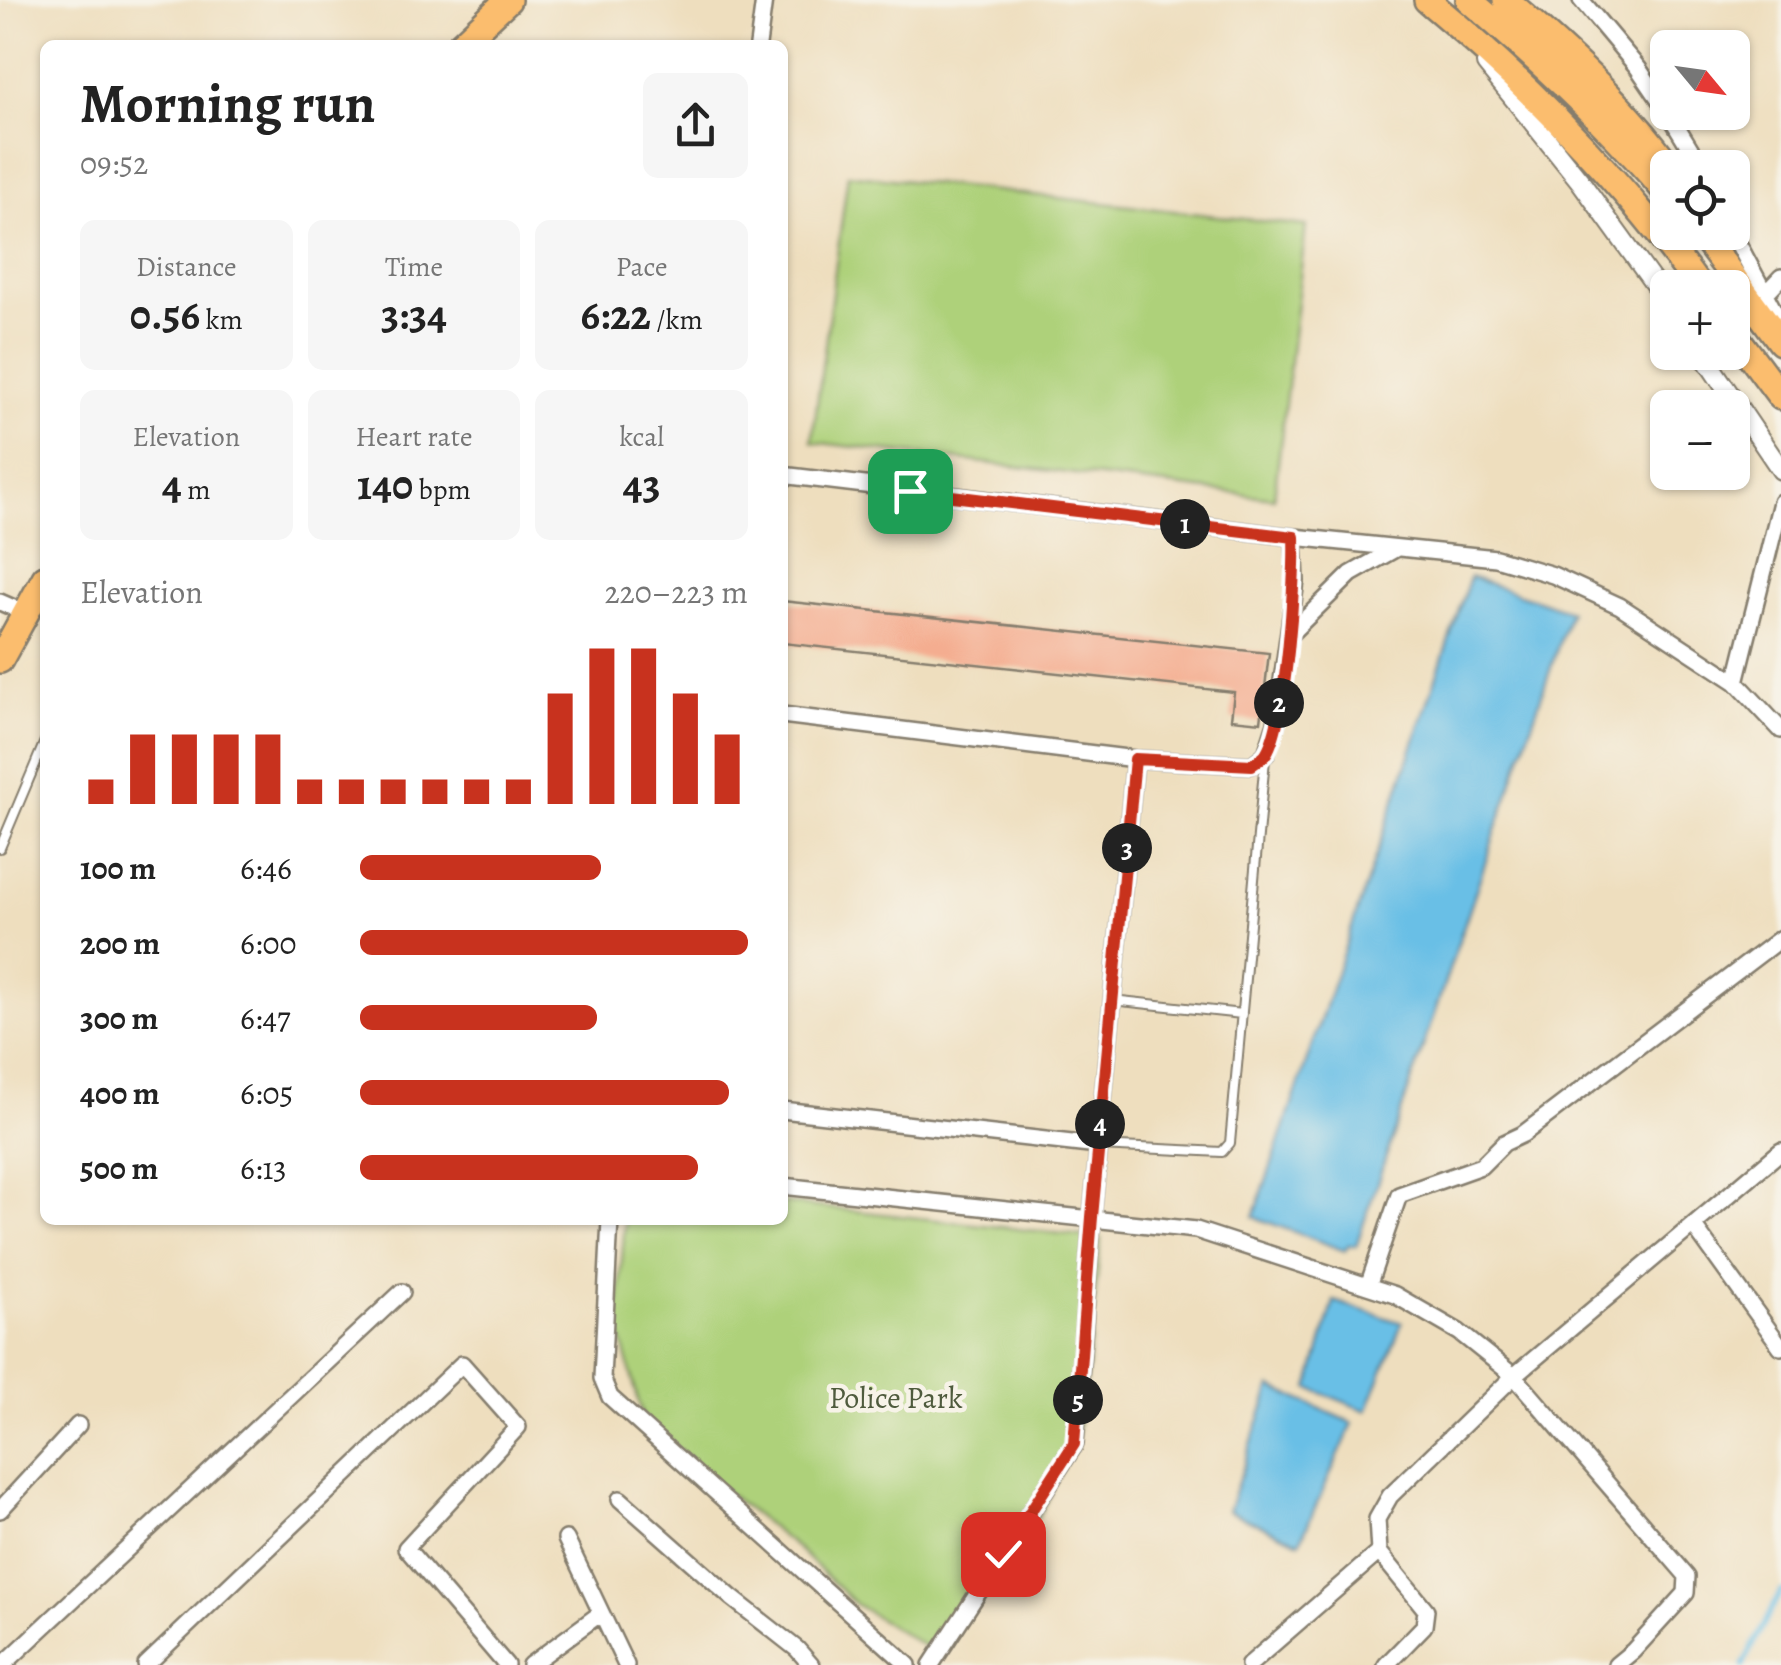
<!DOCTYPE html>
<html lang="en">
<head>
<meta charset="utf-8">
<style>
	body { margin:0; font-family:Alegreya,serif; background:#f6f6f6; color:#222; height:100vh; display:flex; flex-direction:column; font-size:38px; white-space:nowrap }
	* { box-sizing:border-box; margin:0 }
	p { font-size:32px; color:#767676 }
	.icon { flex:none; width:55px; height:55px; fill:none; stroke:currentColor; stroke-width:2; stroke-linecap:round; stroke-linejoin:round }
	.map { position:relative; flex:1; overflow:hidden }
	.sheet { position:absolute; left:40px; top:40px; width:748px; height:1185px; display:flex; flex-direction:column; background:#fff; border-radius:15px; box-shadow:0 2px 8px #0004 }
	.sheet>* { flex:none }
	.needle { width:65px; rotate:119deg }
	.tools { position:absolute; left:1650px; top:30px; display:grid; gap:20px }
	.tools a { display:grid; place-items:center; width:100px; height:100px; border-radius:15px; background:#fff; box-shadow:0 2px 8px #0004; font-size:50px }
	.pin { position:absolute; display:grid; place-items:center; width:85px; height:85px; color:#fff; margin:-42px; border-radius:20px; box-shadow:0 5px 15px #0006 }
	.km { position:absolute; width:50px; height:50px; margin:-25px; border-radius:50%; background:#222; color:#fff; font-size:28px; line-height:50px; text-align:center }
	.round { display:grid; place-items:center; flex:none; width:105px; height:105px; border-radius:15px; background:#f6f6f6 }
	.headline { display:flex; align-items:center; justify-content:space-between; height:170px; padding:0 40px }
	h1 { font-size:55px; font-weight:600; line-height:75px }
	.stats { display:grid; grid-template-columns:repeat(3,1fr); gap:15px; height:170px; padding:10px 40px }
	.stats div { display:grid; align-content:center; border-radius:15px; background:#f6f6f6; text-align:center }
	.stats b { font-size:42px; font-weight:600 }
	.stats small { font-size:28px; font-weight:400 }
	.stats p { font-size:28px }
	.chart { height:280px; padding:20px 40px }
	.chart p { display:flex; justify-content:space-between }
	.chart svg { width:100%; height:180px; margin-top:10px; stroke:#c8321e; stroke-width:6 }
	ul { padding:0 40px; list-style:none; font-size:32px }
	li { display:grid; grid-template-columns:160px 120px 1fr; align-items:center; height:75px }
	li i { height:25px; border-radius:12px; background:#c8321e }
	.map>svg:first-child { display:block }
	.green { fill:#aed17a; stroke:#65764b; stroke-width:2.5 }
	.water { fill:#69bfe6; stroke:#426e81; stroke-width:2.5 }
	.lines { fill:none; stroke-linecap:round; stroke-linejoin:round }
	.stream { stroke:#69bfe6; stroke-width:5 }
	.building { fill:#f4ad90 }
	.service-casing { stroke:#857d6d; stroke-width:12 }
	.minor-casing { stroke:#857d6d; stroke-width:20 }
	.tertiary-casing { stroke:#857d6d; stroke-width:22 }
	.trunk-casing { stroke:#857d6d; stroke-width:30 }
	.service { stroke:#fff; stroke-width:8 }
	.minor { stroke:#fff; stroke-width:15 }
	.tertiary { stroke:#fff; stroke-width:18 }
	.trunk { stroke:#fbbd6e; stroke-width:25 }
	.route-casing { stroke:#fff; stroke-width:20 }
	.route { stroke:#c8321e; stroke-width:12 }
	.labels { text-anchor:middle; stroke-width:9; stroke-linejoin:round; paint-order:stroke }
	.park-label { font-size:30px; fill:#4f5b3d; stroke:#f7f3e8 }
</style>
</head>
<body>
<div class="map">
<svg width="1781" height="1665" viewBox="0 0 1781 1665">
	<rect width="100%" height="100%" fill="#f7f3e8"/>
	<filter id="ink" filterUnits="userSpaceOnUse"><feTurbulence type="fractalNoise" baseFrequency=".01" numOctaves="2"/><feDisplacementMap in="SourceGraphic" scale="20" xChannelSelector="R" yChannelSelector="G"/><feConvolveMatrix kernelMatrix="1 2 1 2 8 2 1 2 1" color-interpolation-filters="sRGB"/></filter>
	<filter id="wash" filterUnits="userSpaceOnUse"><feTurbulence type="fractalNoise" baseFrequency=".0048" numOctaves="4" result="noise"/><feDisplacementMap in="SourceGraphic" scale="40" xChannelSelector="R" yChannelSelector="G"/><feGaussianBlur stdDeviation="2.25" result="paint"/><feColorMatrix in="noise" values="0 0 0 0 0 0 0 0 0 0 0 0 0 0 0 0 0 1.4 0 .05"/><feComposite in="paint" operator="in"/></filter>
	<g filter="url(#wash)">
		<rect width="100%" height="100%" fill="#eedebe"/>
		<!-- green -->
		<path class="green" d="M848 174 1306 226 1274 498 812 442Z
			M783 1203 1101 1238 1088 1365 1076 1440 1044 1508 975 1604 932 1651 855 1604 799 1550 707 1477 644 1421 617 1322 625 1220H782Z"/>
		<!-- water -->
		<path class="water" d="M1470 577 1570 611 1356 1246H1348L1345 1251 1254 1217Z
			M1334 1301 1402 1323 1367 1411 1309 1388Z
			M1271 1387 1353 1423 1300 1542 1228 1511Z"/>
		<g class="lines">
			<!-- stream -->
			<path class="stream" d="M1743 1665 1781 1591"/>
		</g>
		<g id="blocks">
			<!-- building -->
			<path class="building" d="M782 601 1269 653 1261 722 1231 719 1234 692 782 643Z"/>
		</g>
	</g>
	<g filter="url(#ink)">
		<use href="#blocks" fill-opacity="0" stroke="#857d6d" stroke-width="2.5"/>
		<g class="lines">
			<!-- service casing -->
			<g class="service-casing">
				<path id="service" d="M0 848 45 741
					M1112 1000 1242 1014
					M1099 1146 1222 1152 1230 1143 1265 759"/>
			</g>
			<!-- minor casing -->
			<g class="minor-casing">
				<path id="minor" d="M1581 0 1638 68 1668 112
					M758 45 764 0
					M1668 112 1702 168
					M1732 232 1781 324
					M1765 294 1781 277
					M782 475 1294 537 1496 558 1553 575 1620 606 1736 682 1781 730
					M0 602 25 613
					M1290 634 1351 574 1397 548
					M1736 682 1781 502
					M782 715 1135 759 1252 765 1266 754 1276 723 1296 581 1294 537
					M782 1110 1098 1146
					M782 1186 1196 1230 1395 1295 1459 1332 1514 1376 1687 1576 1686 1593 1633 1651 1616 1665
					M610 1220 602 1378 610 1397 908 1665
					M1693 1225 1781 1347
					M1368 1286 1399 1195 1481 1166 1504 1143 1523 1134 1781 938
					M620 1499 732 1598 797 1649 811 1665
					M0 1510 78 1425
					M566 1539 626 1665
					M3 1665 402 1292
					M146 1665 462 1364 518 1427 406 1548 506 1665
					M530 1665 601 1613
					M931 1665 1075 1444 1092 1217 1135 759
					M1249 1665 1379 1552
					M1386 1665 1424 1626 1426 1610 1379 1552 1377 1519 1390 1496 1514 1376 1781 1151"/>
			</g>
			<!-- tertiary casing -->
			<g class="tertiary-casing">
				<path id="tertiary" d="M1486 64 1580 181 1668 303
					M1701 352 1781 470"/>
			</g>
			<!-- trunk casing -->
			<g class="trunk-casing">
				<path id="trunk" d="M1427 0C1529 85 1622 180 1700 288
					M1469 0C1540 60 1607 123 1668 194
					M1506 0C1565 51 1624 104 1670 168
					M460 45 508 0
					M1700 232 1781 342
					M1732 331 1781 397
					M0 660 45 578"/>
			</g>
			<!-- service -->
			<use href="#service" class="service"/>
			<!-- minor -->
			<use href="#minor" class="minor"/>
			<!-- tertiary -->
			<use href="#tertiary" class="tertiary"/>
			<!-- trunk -->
			<use href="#trunk" class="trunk"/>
		</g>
	</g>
	<g class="lines" filter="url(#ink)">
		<!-- route casing -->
		<g class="route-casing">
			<path id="route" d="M910 491 1294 537C1296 576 1286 727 1265 755 1261 759 1256 762 1252 765L1135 759 1092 1217 1074 1444 1003 1554"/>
		</g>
		<!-- route -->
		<use href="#route" class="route"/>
	</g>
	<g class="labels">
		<!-- park labels -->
		<g class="park-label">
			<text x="896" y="1408">Police Park</text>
		</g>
	</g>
</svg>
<div class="tools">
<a><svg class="needle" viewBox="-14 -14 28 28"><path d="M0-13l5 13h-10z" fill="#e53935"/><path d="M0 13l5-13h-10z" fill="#767676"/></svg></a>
<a><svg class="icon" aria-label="locate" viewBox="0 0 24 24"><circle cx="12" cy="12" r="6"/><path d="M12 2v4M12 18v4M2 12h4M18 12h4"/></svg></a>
<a>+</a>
<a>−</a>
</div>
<div class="pin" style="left:910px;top:491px;background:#1e9e55"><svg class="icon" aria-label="arrive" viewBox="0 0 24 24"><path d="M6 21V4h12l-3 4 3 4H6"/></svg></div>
<div class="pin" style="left:1003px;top:1554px;background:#d93025"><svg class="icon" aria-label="check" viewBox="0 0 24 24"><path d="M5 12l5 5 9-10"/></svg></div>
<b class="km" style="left:1185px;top:524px">1</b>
<b class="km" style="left:1279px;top:703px">2</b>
<b class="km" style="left:1127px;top:848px">3</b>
<b class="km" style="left:1100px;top:1124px">4</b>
<b class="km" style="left:1078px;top:1400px">5</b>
<section class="sheet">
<div class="headline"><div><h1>Morning run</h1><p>09:52</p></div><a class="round"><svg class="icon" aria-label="share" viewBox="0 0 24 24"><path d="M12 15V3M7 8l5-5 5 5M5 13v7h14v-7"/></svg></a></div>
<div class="stats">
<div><p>Distance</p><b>0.56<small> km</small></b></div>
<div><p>Time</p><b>3:34</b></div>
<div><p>Pace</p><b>6:22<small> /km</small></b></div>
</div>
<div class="stats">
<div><p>Elevation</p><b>4<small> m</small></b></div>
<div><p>Heart rate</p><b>140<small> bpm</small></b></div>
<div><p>kcal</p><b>43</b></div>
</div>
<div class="chart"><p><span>Elevation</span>220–223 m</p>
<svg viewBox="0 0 160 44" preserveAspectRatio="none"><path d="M5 44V38M15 44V27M25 44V27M35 44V27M45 44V27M55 44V38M65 44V38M75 44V38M85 44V38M95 44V38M105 44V38M115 44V17M125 44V6M135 44V6M145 44V17M155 44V27"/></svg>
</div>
<ul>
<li><b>100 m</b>6:46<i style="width:62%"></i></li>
<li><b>200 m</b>6:00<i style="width:100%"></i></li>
<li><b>300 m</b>6:47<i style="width:61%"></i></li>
<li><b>400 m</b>6:05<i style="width:95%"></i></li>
<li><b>500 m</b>6:13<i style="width:87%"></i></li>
</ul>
</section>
</div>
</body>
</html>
